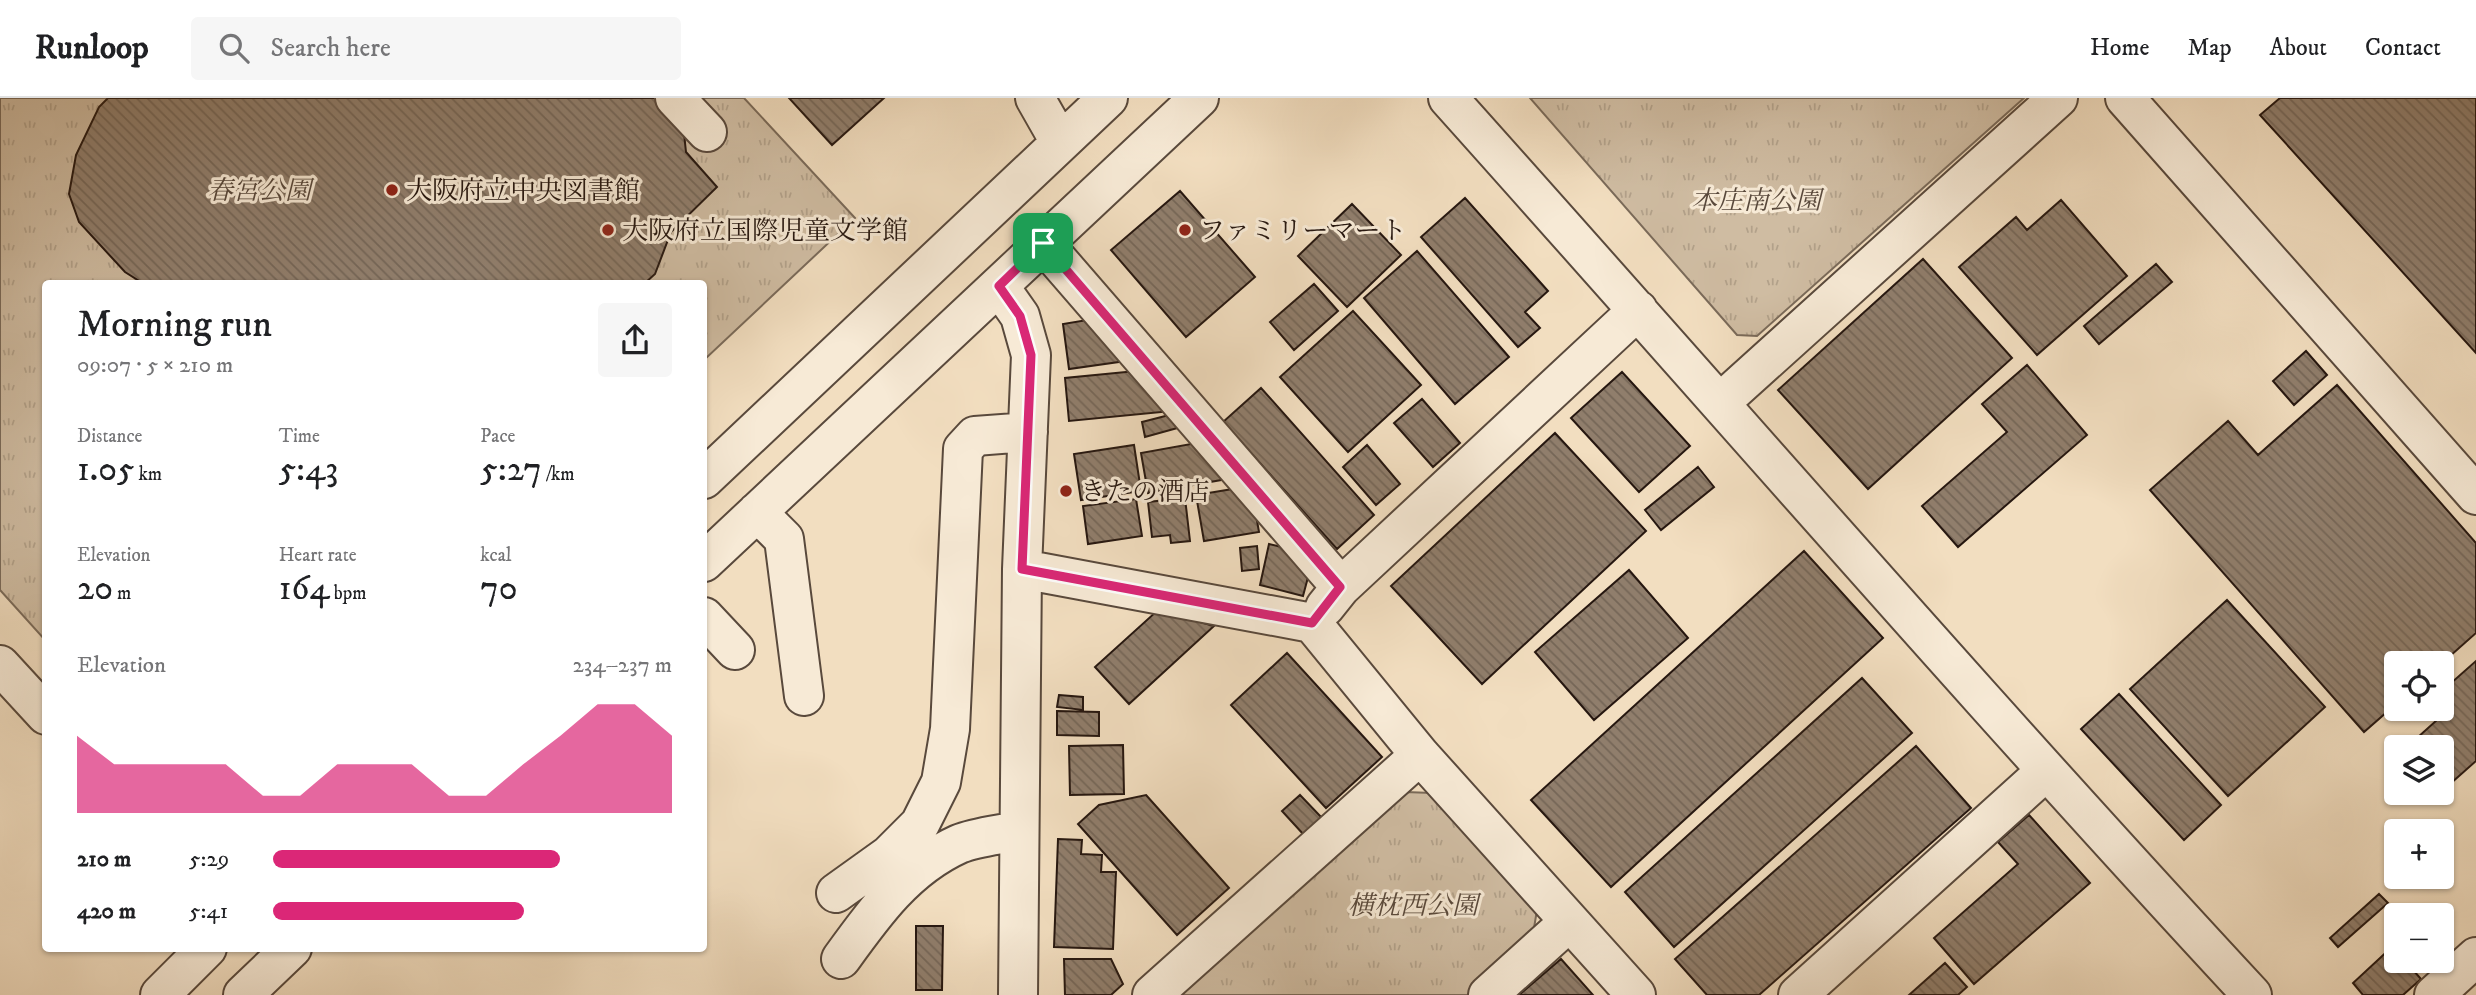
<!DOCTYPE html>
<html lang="en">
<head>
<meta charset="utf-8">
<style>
	body { margin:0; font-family:"IM FELL DW Pica","Noto Serif JP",serif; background:#f6f6f6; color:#202124; height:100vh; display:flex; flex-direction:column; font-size:26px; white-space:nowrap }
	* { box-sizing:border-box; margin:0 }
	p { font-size:23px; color:#757577 }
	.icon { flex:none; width:38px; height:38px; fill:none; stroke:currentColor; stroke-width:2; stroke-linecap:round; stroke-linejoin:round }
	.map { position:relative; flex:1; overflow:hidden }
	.details { position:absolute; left:42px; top:182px; width:665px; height:672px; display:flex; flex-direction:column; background:#fff; border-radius:7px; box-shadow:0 2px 5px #0004 }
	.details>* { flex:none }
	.fabs { position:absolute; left:2384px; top:553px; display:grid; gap:14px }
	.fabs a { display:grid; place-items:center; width:70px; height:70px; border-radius:7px; background:#fff; box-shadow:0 2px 5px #0004; font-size:35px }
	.pin { position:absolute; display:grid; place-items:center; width:60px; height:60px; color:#fff; margin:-30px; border-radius:14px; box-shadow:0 4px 10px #0006 }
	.round { display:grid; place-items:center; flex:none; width:74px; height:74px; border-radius:7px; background:#f6f6f6 }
	.headline { display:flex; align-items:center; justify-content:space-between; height:119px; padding:0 35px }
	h1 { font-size:38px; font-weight:600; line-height:52px }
	.metrics { display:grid; grid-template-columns:repeat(3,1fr); gap:10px; height:119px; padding:7px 35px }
	.metrics div { display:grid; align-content:center }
	.metrics b { font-size:35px; font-weight:600 }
	.metrics small { font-size:19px; font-weight:400 }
	.metrics p { font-size:19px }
	.chart { height:196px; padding:14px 35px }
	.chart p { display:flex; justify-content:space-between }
	.chart svg { width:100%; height:126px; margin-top:7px; fill:#db2777; opacity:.7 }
	ul { padding:0 35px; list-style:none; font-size:23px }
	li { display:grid; grid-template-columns:112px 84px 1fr; align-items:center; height:52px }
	li i { height:18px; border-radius:9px; background:#db2777 }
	header { display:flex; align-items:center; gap:42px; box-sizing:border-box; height:98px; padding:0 35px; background:#fff; border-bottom:2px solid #e0e0e0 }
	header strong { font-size:33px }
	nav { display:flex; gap:38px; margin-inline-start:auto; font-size:24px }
	.search { width:490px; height:63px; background:#f6f6f6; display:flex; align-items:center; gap:18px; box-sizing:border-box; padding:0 24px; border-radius:7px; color:#757577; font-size:26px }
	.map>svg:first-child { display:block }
	.grass { fill:url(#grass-tufts); stroke:#7a6a59; stroke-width:2 }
	.building { fill:url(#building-back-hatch); stroke:#261710; stroke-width:2 }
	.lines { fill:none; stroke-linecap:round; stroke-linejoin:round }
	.minor-casing { stroke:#59493c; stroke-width:42 }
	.minor { stroke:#f7ead6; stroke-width:38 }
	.route-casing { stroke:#fff; stroke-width:14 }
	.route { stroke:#db2777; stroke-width:9 }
	.poi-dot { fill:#8f2418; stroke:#f7ead6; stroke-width:2.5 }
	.labels { text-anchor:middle; stroke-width:6; stroke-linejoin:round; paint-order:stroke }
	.park-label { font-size:26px; font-style:italic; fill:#59493c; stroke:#f7ead6 }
	.poi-label { font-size:26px; fill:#261710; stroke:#f7ead6; text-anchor:start }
</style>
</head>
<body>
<header>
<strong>Runloop</strong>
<div class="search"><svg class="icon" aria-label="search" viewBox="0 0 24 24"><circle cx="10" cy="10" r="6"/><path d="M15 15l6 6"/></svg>Search here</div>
<nav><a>Home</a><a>Map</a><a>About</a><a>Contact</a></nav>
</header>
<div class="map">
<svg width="2476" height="897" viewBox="0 0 2476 897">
	<defs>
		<pattern id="grass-tufts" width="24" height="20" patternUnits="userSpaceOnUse" patternTransform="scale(1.75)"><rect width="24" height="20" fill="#cfbca2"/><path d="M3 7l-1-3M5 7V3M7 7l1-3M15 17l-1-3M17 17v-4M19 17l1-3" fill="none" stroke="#b2a18a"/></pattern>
		<pattern id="building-back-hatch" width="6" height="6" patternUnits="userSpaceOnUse" patternTransform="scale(1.75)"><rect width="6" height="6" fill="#907e6c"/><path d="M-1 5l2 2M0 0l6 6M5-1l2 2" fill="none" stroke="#756657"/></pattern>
	</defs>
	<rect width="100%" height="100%" fill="#f2dec0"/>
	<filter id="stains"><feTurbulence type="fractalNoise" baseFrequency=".00286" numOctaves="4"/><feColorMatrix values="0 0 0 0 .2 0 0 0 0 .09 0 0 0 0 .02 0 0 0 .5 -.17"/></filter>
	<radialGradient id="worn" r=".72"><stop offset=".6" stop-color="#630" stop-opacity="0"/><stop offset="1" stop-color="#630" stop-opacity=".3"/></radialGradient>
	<!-- grass -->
	<path class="grass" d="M0 0H744L855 120 704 262V186H46L45 542 0 492Z
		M1530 0H2024L1757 238 1737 237Z
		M1405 694 1432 695 1537 812 1532 842 1470 897H1178Z"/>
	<!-- building -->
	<path class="building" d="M108 0H660L683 26 686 54 717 89 671 134 655 176 644 186H144L125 174 79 124 69 96 76 57 99 9Z
		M789 0H884L832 47Z
		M2280 0H2476V255L2260 17Z
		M1180 93 1255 179 1186 239 1111 152Z
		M1465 100 1548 193 1525 214 1540 230 1518 249 1421 139Z
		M2061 102 2127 178 2037 257 1959 169 2016 119 2027 132Z
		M1352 106 1401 157 1347 209 1298 158Z
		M1417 153 1509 259 1455 306 1364 200Z
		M1923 161 2012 260 1868 391 1778 292Z
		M2156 166 2172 184 2099 246 2084 228Z
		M1314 186 1338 213 1294 252 1270 224Z
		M1353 213 1421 287 1348 354 1280 279Z
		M1093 221 1133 262 1069 271 1063 226Z
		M2306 253 2327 277 2294 307 2273 283Z
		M2027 267 2087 337 1958 449 1922 408 2007 334 1982 306Z
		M1136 273 1172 313 1069 323 1065 280Z
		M1622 274 1690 348 1639 394 1571 320Z
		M2337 287 2476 445V535L2441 566 2396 565V606L2364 634 2150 392 2228 323 2258 357Z
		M1261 290 1374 417 1337 451 1223 324Z
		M1422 301 1460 345 1433 369 1394 325Z
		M1177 315 1181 329 1145 339 1142 324Z
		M1555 335 1646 433 1482 586 1391 488Z
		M1202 344 1227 381 1148 395 1141 355Z
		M1134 347 1141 393 1081 402 1074 356Z
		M1367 347 1400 386 1376 407 1343 369Z
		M1698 369 1714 389 1661 432 1645 412Z
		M1251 388 1259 434 1204 443 1196 397Z
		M1185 400 1190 443 1171 445 1170 437 1152 439 1148 404Z
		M1136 401 1142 438 1088 446 1083 408Z
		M1269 446 1299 453 1311 468 1303 498 1260 487Z
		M1257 448 1259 471 1242 473 1240 450Z
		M1804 453 1883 540 1611 789 1531 702Z
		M1629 472 1688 540 1594 622 1535 554Z
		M2227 502 2325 609 2228 698 2130 591Z
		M1158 512 1214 528 1129 606 1095 569Z
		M1287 555 1382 659 1326 710 1231 607Z
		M2476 563V663L2441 694V649H2407L2437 622 2426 611H2441V594Z
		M1862 580 1912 635 1674 849 1625 794Z
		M2119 596 2221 707 2184 742 2081 631Z
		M1059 597 1083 599V612L1057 609Z
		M1057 613 1099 614V638L1057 637Z
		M1123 647 1124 696 1070 697 1069 648Z
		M1916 648 1971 710 1759 897H1707L1675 861Z
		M1146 697 1229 790 1177 837 1078 726 1099 707Z
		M1300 697 1322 720 1304 737 1282 713Z
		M2029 717 2090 785 1974 886 1934 840 2018 766 1998 744Z
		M1058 741 1082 742 1081 756 1102 757 1101 774H1116L1113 851 1054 849Z
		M2379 796 2388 805 2338 849 2330 840Z
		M916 828H943L942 892H916Z
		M2392 849 2396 853V863H2405L2421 881 2403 897H2363L2353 885Z
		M1064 861H1111L1123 886 1111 897H1065Z
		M1561 861 1593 897H1519Z
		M1945 865 1967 889 1958 897H1909Z"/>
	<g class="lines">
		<!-- minor casing -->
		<g class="minor-casing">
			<path id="minor" d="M675 0 707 34
				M1035 0 1060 44
				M1448 0C1716 299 1979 603 2252 897
				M2125 0 2476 397
				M1043 145 1341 489
				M999 188 1020 218 1031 257 1022 471 1018 897
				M1721 304 2058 0
				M704 381 1108 0
				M757 414 784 441 804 598
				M704 464 1199 0
				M1022 471 1312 525 1420 657 1636 897
				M1325 509 1341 489 1638 212
				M704 519 735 552
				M0 567 46 617
				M836 795 889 757 920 726 941 684 950 631 963 351 975 338 1028 334
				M841 861C874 815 906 770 959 746 976 739 999 737 1017 733
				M160 897 207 850
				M243 897 292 850
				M1152 897 1420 657
				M1488 897 1569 824
				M1798 897 2045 674
				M2434 897 2476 859"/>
		</g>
		<!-- minor -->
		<use href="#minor" class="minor"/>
	</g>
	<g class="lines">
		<!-- route casing -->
		<g class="route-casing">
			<path id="route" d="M1043 145 1340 489 1312 525 1022 471 1031 257 1020 218 999 188Z"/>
		</g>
		<!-- route -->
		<use href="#route" class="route"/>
	</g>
	<!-- markers -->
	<g class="poi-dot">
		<circle cx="392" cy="92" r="7"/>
		<circle cx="608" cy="132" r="7"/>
		<circle cx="1185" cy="132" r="7"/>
		<circle cx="1066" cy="393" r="7"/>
	</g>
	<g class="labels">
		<!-- park labels -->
		<g class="park-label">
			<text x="259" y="101">春宮公園</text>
			<text x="1756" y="111">本庄南公園</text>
			<text x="1413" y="816">横枕西公園</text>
		</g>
		<!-- poi labels -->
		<g class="poi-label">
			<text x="406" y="101">大阪府立中央図書館</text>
			<text x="622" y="141">大阪府立国際児童文学館</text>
			<text x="1199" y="141">ファミリーマート</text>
			<text x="1080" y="402">きたの酒店</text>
		</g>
	</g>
	<rect width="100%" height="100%" filter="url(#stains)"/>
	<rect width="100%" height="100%" fill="url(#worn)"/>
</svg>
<div class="fabs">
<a><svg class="icon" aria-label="locate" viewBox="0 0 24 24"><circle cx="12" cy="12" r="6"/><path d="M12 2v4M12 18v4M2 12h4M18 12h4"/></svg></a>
<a><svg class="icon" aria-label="layers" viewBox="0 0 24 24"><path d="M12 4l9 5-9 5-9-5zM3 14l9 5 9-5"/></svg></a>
<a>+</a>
<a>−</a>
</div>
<div class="pin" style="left:1043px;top:145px;background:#1e9e55"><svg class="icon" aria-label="arrive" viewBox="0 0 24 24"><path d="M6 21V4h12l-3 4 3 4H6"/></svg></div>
<section class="details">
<div class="headline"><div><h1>Morning run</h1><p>09:07 · 5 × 210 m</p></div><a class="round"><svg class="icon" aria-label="share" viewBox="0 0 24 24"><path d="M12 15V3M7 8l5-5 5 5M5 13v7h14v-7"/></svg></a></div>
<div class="metrics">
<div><p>Distance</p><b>1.05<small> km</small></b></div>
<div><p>Time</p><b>5:43</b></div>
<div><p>Pace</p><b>5:27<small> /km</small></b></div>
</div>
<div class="metrics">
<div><p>Elevation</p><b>20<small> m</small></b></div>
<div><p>Heart rate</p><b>164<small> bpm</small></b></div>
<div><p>kcal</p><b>70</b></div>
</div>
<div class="chart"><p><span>Elevation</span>234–237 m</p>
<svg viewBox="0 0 160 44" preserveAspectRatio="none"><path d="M0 44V17L10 27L20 27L30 27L40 27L50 38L60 38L70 27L80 27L90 27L100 38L110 38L120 27L130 17L140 6L150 6L160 17V44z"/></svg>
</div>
<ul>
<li><b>210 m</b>5:29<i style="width:72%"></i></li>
<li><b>420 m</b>5:41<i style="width:63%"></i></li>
</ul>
</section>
</div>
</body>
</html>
